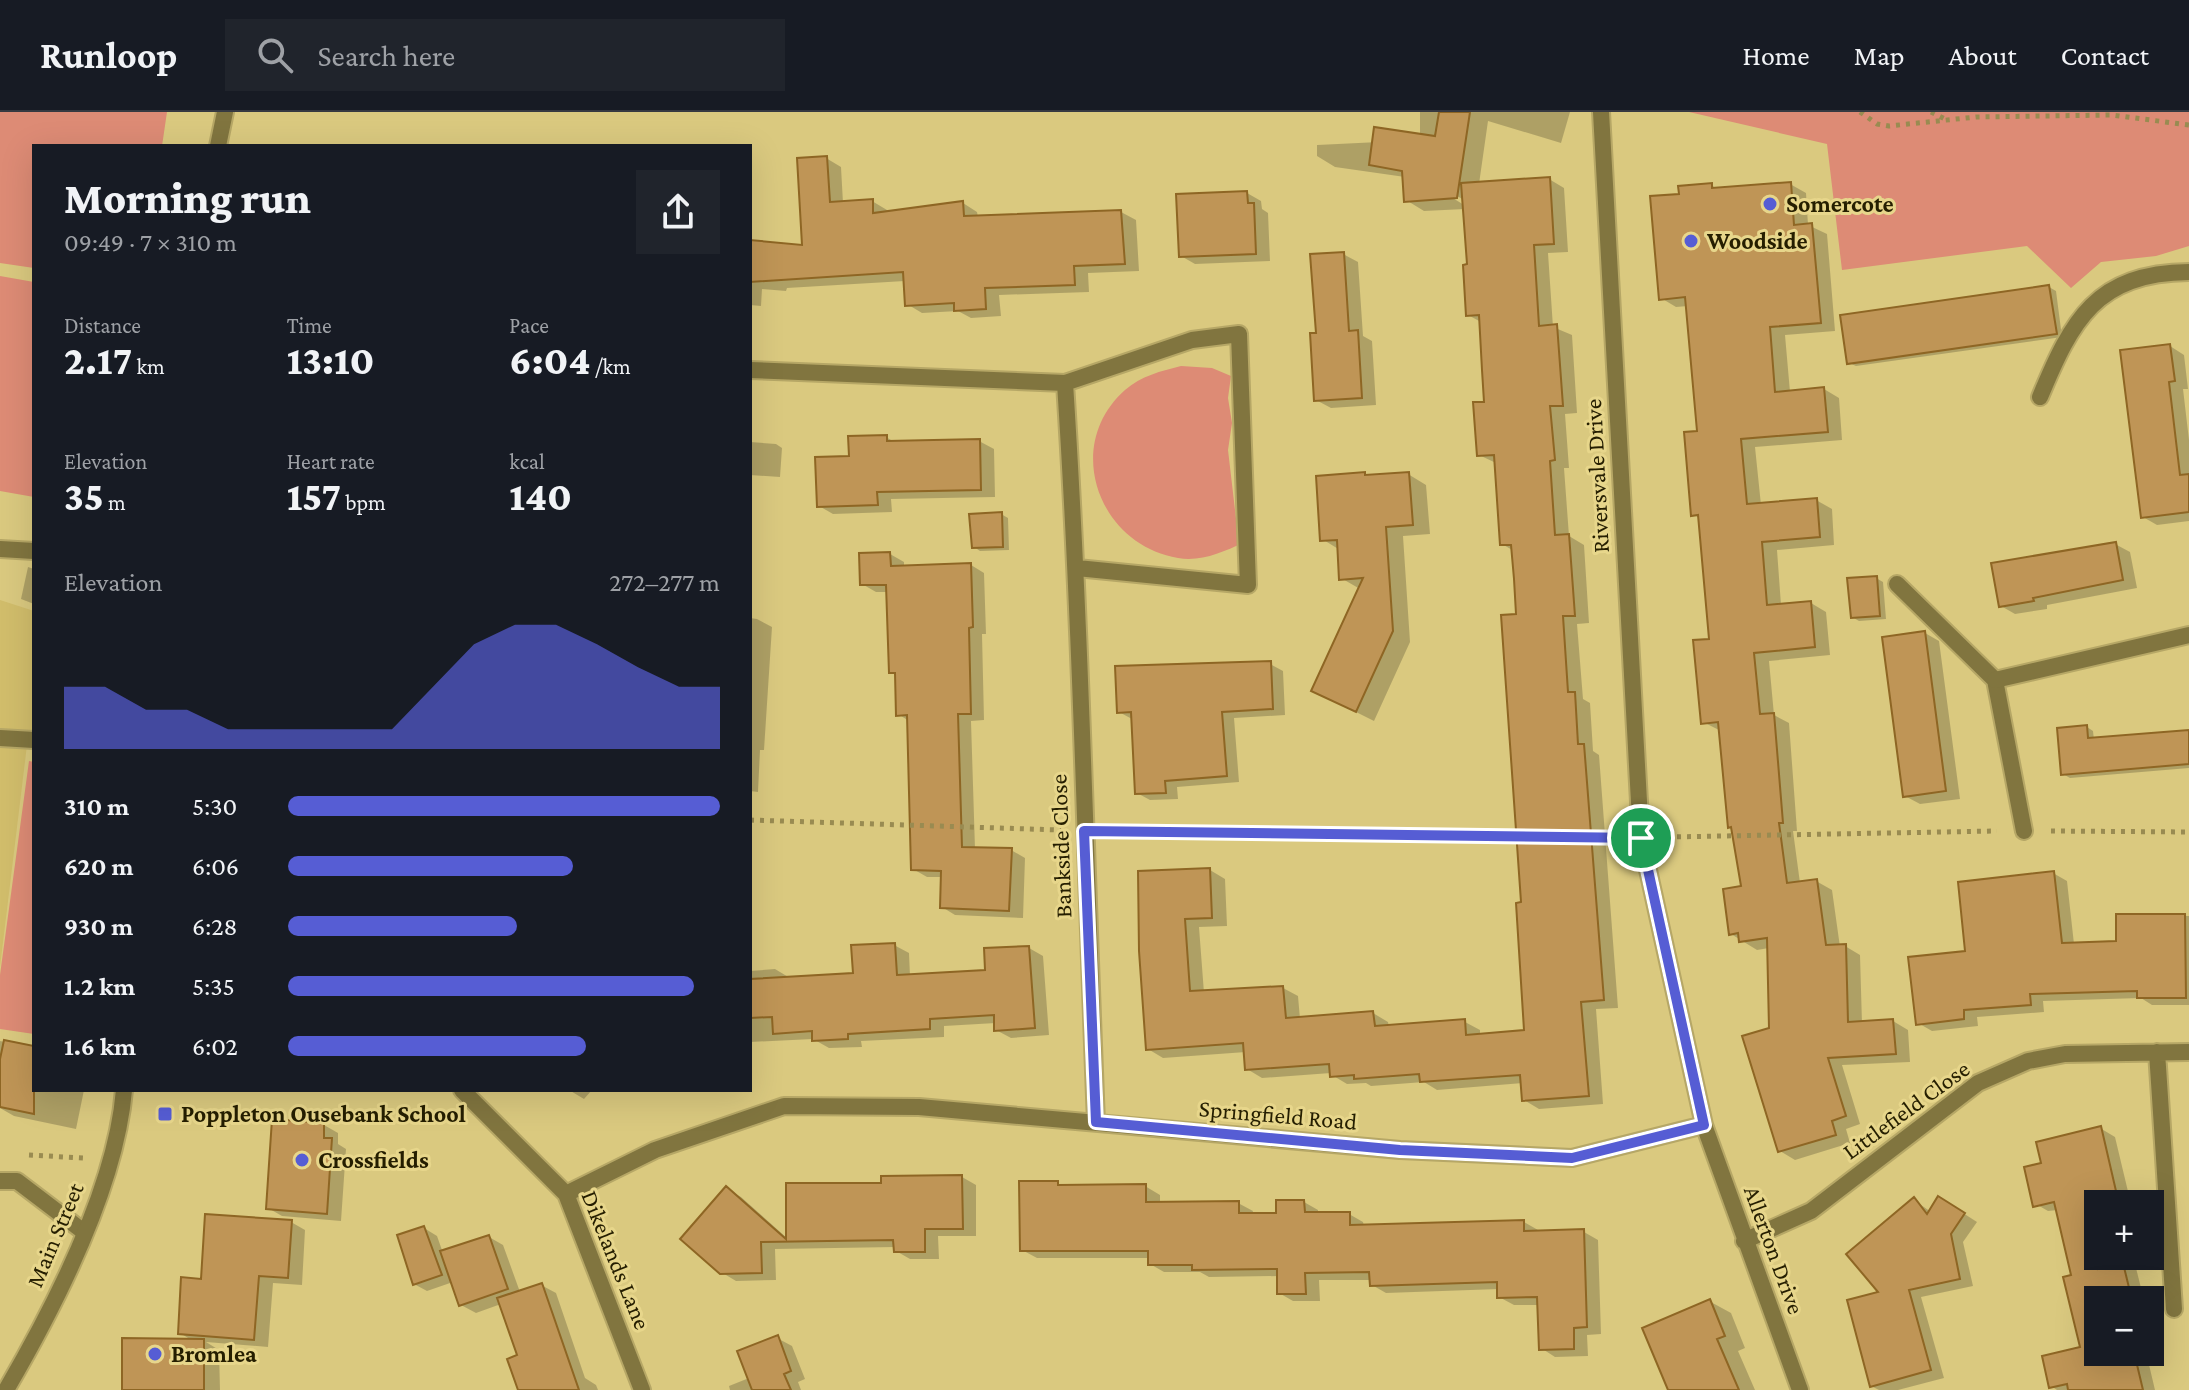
<!DOCTYPE html>
<html lang="en">
<head>
<meta charset="utf-8">
<style>
	body { margin:0; font-family:"Crimson Pro",serif; background:#20242c; color:#f1f3f6; height:100vh; display:flex; flex-direction:column; font-size:30px; white-space:nowrap }
	* { box-sizing:border-box; margin:0 }
	p { font-size:26px; color:#9ea1a6 }
	.icon { flex:none; width:44px; height:44px; fill:none; stroke:currentColor; stroke-width:2; stroke-linecap:round; stroke-linejoin:round }
	.map { position:relative; flex:1; overflow:hidden }
	.panel { position:absolute; left:32px; top:32px; width:720px; height:948px; display:flex; flex-direction:column; background:#171b24; border-radius:0px; box-shadow:0 8px 32px #0002 }
	.panel>* { flex:none }
	.tools { position:absolute; left:2084px; top:1078px; display:grid; gap:16px }
	.tools a { display:grid; place-items:center; width:80px; height:80px; border-radius:0px; background:#171b24; box-shadow:0 8px 32px #0002; font-size:40px }
	.pin { position:absolute; display:grid; place-items:center; width:68px; height:68px; color:#fff; margin:-34px; border:4px solid #fff; border-radius:50%; box-shadow:0 2px 8px #0007 }
	.round { display:grid; place-items:center; flex:none; width:84px; height:84px; border-radius:0px; background:#20242c }
	.overview { display:flex; align-items:center; justify-content:space-between; height:136px; padding:0 32px }
	h1 { font-size:44px; font-weight:800; line-height:60px }
	.stats { display:grid; grid-template-columns:repeat(3,1fr); gap:12px; height:136px; padding:8px 32px }
	.stats div { display:grid; align-content:center }
	.stats b { font-size:40px; font-weight:800 }
	.stats small { font-size:22px; font-weight:400 }
	.stats p { font-size:22px }
	.chart { height:224px; padding:16px 32px }
	.chart p { display:flex; justify-content:space-between }
	.chart svg { width:100%; height:144px; margin-top:8px; fill:#565dd4; opacity:.7 }
	ul { padding:0 32px; list-style:none; font-size:26px }
	li { display:grid; grid-template-columns:128px 96px 1fr; align-items:center; height:60px }
	li i { height:20px; border-radius:10px; background:#565dd4 }
	header { display:flex; align-items:center; gap:48px; box-sizing:border-box; height:112px; padding:0 40px; background:#171b24; border-bottom:2px solid #363941 }
	header strong { font-size:38px }
	nav { display:flex; gap:44px; margin-inline-start:auto; font-size:28px }
	.search { width:560px; height:72px; background:#20242c; display:flex; align-items:center; gap:20px; box-sizing:border-box; padding:0 28px; border-radius:0px; color:#9ea1a6; font-size:30px }
	.map>svg:first-child { display:block }
	.built { fill:#d1bd6b }
	.green { fill:#dd8b75 }
	.shadow { fill:#0003; fill-rule:evenodd }
	.building { fill:#bf9556; stroke:#8e6624; stroke-width:2 }
	.lines { fill:none; stroke-linecap:round; stroke-linejoin:round }
	.service-casing { stroke:#b6a766; stroke-width:20 }
	.minor-casing { stroke:#b6a766; stroke-width:20 }
	.tertiary-casing { stroke:#b6a766; stroke-width:20 }
	.path { stroke:#998b51; stroke-width:5; stroke-dasharray:4 6; stroke-linecap:butt }
	.service { stroke:#81753f; stroke-width:16 }
	.minor { stroke:#81753f; stroke-width:16 }
	.tertiary { stroke:#81753f; stroke-width:16 }
	.route-casing { stroke:#fff; stroke-width:16 }
	.route { stroke:#565dd4; stroke-width:10 }
	.poi-dot { fill:#565dd4; stroke:#e7d68b; stroke-width:3 }
	.labels { text-anchor:middle; stroke-width:6; stroke-linejoin:round; paint-order:stroke }
	.poi-label { font-size:24px; font-weight:bold; fill:#251e00; stroke:#e7d68b; text-anchor:start }
	.street-label { font-size:24px; fill:#251e00; stroke:#e7d68b }
</style>
</head>
<body>
<header>
<strong>Runloop</strong>
<div class="search"><svg class="icon" aria-label="search" viewBox="0 0 24 24"><circle cx="10" cy="10" r="6"/><path d="M15 15l6 6"/></svg>Search here</div>
<nav><a>Home</a><a>Map</a><a>About</a><a>Contact</a></nav>
</header>
<div class="map">
<svg width="2189" height="1278" viewBox="0 0 2189 1278">
	<rect width="100%" height="100%" fill="#dac97f"/>
	<!-- built -->
	<path class="built" d="M0 488 34 499V613L27 633 0 855Z"/>
	<!-- green -->
	<path class="green" d="M0 0H167L162 34H34V156L0 151Z
		M1689 0H2189V134L2156 144 2101 150 2071 176 2027 134 1842 158 1827 32Z
		M0 164 34 170V385L0 379Z
		M1181 254 1212 256 1231 264 1228 286 1232 311 1228 338 1237 415 1243 431C1223 440 1201 450 1178 446 1099 433 1062 334 1125 278 1141 264 1161 259 1181 254Z
		M29 649 34 650V922L0 917V863Z"/>
	<!-- shadow -->
	<path class="shadow" d="M1420 0H1570L1561 31 1488 9 1479 72 1549 67 1564 76 1568 140 1548 141 1553 215 1572 223 1577 301 1565 302 1569 356H1564L1569 424 1584 433 1589 511 1577 512 1583 587 1590 591 1593 639 1599 643 1618 896 1596 897 1603 992 1539 997 1524 988 1523 971 1437 978 1424 970 1371 974 1366 971 1347 972 1332 963 1331 961 1262 966 1247 957 1246 940 1163 946 1148 937 1141 839 1210 758 1225 767 1227 814 1199 815 1204 881 1283 876 1298 884 1300 907 1373 901 1388 910 1389 915 1465 910 1480 918V923L1526 920 1518 504 1514 439 1502 432 1496 351 1479 343 1486 291 1481 210 1468 203 1469 154 1465 97 1424 99 1406 88 1405 65 1335 55 1317 44V33L1420 28ZM1450 80 1464 88V93L1448 83Z
		M826 46 841 55 843 91 872 89 887 98V101L963 91 977 100 978 105 1121 100 1136 108 1139 159 1088 161 1089 180 999 183 1001 204 971 206 958 199 922 201 907 192 905 169 787 176 786 179 762 177 761 194 750 193V130L804 136Z
		M1790 72 1806 81 1808 113 1827 122 1835 219 1785 223 1790 280 1824 277 1839 286 1842 328 1755 335 1761 393 1816 388 1832 397 1834 433 1777 438 1781 493 1811 491 1826 500 1830 543 1769 549 1774 603 1789 611 1797 719H1793L1800 771 1816 769 1832 778 1840 835 1845 834 1860 843 1862 911 1893 909 1908 918 1910 950 1842 953 1860 1012 1846 1017 1850 1031 1795 1048 1780 1039 1771 917 1769 836 1757 838 1731 822 1743 776 1733 716 1730 714 1721 619 1703 610 1711 528 1701 407 1693 402 1699 321 1688 194 1676 195 1661 186 1681 83 1711 73 1719 78Z
		M1247 81 1261 89 1262 97 1268 101 1270 149 1195 152 1181 144Z
		M1343 142 1358 150 1363 224 1372 229 1376 293 1331 296 1316 288 1318 223Z
		M2049 175 2056 179 2062 225 1856 254 1849 251Z
		M2170 234 2184 243 2188 277H2183L2189 328V409L2157 413 2143 405Z
		M886 325 896 331 979 329 994 337 995 385 891 387 892 400 833 402 819 394 851 346Z
		M750 330 776 332 782 336 780 365 750 363Z
		M1408 362 1426 373 1430 422 1403 424 1410 530 1374 609 1314 579 1360 477 1341 466 1340 438 1322 427Z
		M1001 402 1008 406 1009 438 980 439 974 435Z
		M2115 432 2130 440 2137 476 2047 493V497L2015 502 2001 494Z
		M890 442 904 450V455L971 453 984 461 986 522H982L984 608 971 609 975 737 1011 738 1025 746 1023 806 955 803 942 795 943 765H927L913 757 909 609 898 602 897 564 891 560 888 480H876L862 472Z
		M28 455 34 457V492L21 487Z
		M1876 466 1883 470 1886 507 1859 509 1852 505Z
		M750 506 757 507 772 515 764 638H760L758 680 750 679Z
		M1925 521 1939 529 1960 687 1920 692 1905 684Z
		M1270 552 1283 559 1285 603 1234 606 1239 670 1177 675 1178 687 1150 688 1137 681 1132 607 1119 600Z
		M2087 615 2093 619 2094 628 2189 620V656L2070 666 2063 662Z
		M2053 761 2067 769 2074 832 2119 831 2118 804H2189V893H2152L2141 886 2043 889 2044 900 1977 905 1978 914 1932 919 1918 911 1967 841Z
		M894 833 909 841 910 864 987 860 1029 836 1043 844 1049 923 1011 926 996 918V911L944 914V925L861 929 862 935 829 936 813 927 750 930V859L775 857 790 866 855 863Z
		M0 929 34 936V978H84L76 1017 14 1004 0 996Z
		M569 978H592L584 987Z
		M324 1013 338 1021V1032L346 1037 341 1109 282 1104 268 1096Z
		M2100 1016 2115 1025 2131 1092H2098V1144H2133L2144 1188H2098V1240H2146L2155 1278H2057L2051 1274 2082 1236 2074 1165 2058 1098 2048 1099 2034 1091 2043 1053Z
		M962 1065 976 1073V1124H938L939 1147H910L896 1139V1135L775 1137 776 1168 736 1169 721 1160 726 1077 741 1085 788 1127 883 1073Z
		M1057 1071 1064 1075 1145 1074 1160 1083V1092L1238 1091 1253 1099 1252 1103 1278 1102 1304 1090 1318 1098V1102H1349L1363 1110 1364 1114 1524 1110 1538 1118V1121L1584 1120 1598 1128 1601 1222 1587 1223 1588 1244 1555 1245 1541 1236 1540 1193H1514L1499 1185V1177L1386 1181 1372 1173 1371 1168H1319L1320 1189H1293L1279 1181V1164L1209 1165 1200 1160H1164L1150 1152V1146H1037L1022 1138Z
		M1914 1088 1931 1100 1952 1094 1977 1110 1963 1130 1973 1174 1921 1185 1944 1266 1898 1278H1879L1871 1274 1881 1181Z
		M291 1110 305 1118 302 1173 273 1171 268 1235 206 1230 219 1238 220 1278H124L193 1229 180 1221 203 1169Z
		M424 1116 437 1124 443 1141 489 1125 503 1133 520 1180 541 1173 556 1181 585 1266 596 1273 598 1278H531L501 1192 476 1201 461 1193 453 1170 427 1179 414 1172Z
		M1709 1189 1731 1201 1745 1236 1738 1239 1755 1278H1670Z
		M777 1226 792 1234 805 1267 798 1270 801 1278H730L729 1274 749 1266Z"/>
	<!-- building -->
	<path class="building" d="M1439 0H1470L1457 86 1404 90 1402 59 1369 53 1374 15 1435 24Z
		M827 44 830 90 873 87V101L963 89 964 104 1121 98 1125 152 1074 154 1075 173 985 176 986 197 954 199V191L905 194 903 160 750 170V128L802 133 797 46Z
		M1550 65 1554 132 1534 133 1539 214 1557 212 1563 294H1550L1555 348 1550 349 1555 423 1569 422 1575 504H1563L1568 580H1575L1578 632H1584L1604 888 1581 890 1589 984 1522 989 1520 963 1420 970 1419 962 1354 967V963L1330 965 1329 952 1245 958 1243 931 1146 938 1139 839 1138 759 1210 756 1212 806 1185 807 1190 879 1283 874 1286 906 1373 899 1375 914 1465 907 1466 923 1524 918 1516 791 1521 790 1501 503 1516 502 1514 467 1511 433H1500L1494 343 1477 344 1473 290H1484L1482 258 1479 203 1466 204 1463 153 1467 152 1461 71Z
		M1791 70 1794 113 1812 111 1821 211 1770 215 1775 280 1824 275 1828 320 1741 327 1747 392 1817 386 1820 425 1762 430 1767 493 1811 489 1815 535 1754 541 1760 602 1774 601 1783 711H1779L1787 771 1817 767 1826 833 1846 832 1848 910 1893 907 1896 942 1828 946 1846 1004 1832 1009 1836 1023 1778 1040 1742 924 1769 916 1767 826 1739 830 1738 821 1729 823 1723 777 1741 774 1731 715 1728 716 1718 610 1701 612 1693 528 1709 527 1698 403 1691 404 1684 320 1697 319 1685 185 1659 188 1650 84 1679 82 1678 74 1712 71V76Z
		M1247 79 1248 91H1254L1256 142 1179 145 1176 82Z
		M1344 140 1349 219 1358 218 1362 286 1314 289 1310 221H1316L1310 142Z
		M2049 173 2057 222 1847 252 1840 203Z
		M2170 232 2175 269 2169 270 2180 363 2189 362V400L2141 406 2120 238Z
		M887 323V329L980 327 981 378 877 380 878 393 817 395 815 345 849 344 848 324Z
		M1365 360V363L1409 360 1413 413 1386 415 1393 519 1356 600 1311 579 1363 466 1339 468 1337 428 1320 429 1316 364Z
		M1002 400 1003 435 972 436 969 402Z
		M2116 430 2123 468 2033 486 2034 489 1999 495 1991 451Z
		M890 440 891 454 971 451 973 515 969 516 971 602H958L962 735 1012 736 1009 799 940 796 941 759 911 758 907 603 896 604 895 561H889L886 473H860L859 441Z
		M1877 464 1880 504 1851 506 1847 466Z
		M1925 519 1946 679 1903 685 1882 525Z
		M1271 549 1273 597 1222 600 1227 664 1165 669 1166 681 1135 682 1131 600 1117 601 1115 554Z
		M2087 613 2088 626 2189 618V652L2061 663 2057 616Z
		M2054 759 2062 831 2116 829V802H2185L2186 886H2137V879L2030 882 2031 893 1964 898V907L1916 913 1908 845 1965 839 1958 770Z
		M895 831 897 863 985 858 984 836 1029 834 1035 916 994 919V903L930 907V917L848 922V927L812 929V919L773 922 772 905 750 906V867L853 861 851 833Z
		M4 928 34 934V1002L0 995V947Z
		M272 1007 324 1011V1026H332L327 1102 266 1097Z
		M2101 1014 2119 1092H2098V1157L2123 1151 2132 1188H2098V1240H2134L2143 1278H2068L2067 1272 2049 1276 2042 1244 2080 1235 2063 1165 2071 1163 2054 1090 2033 1095 2024 1055 2041 1051 2036 1030Z
		M962 1063 963 1117H925V1140H894L893 1128 761 1130 762 1161 720 1162 680 1127 726 1074 786 1127V1071H881V1064Z
		M1019 1069H1058V1073L1146 1072V1090L1239 1089V1101H1276V1088H1304L1305 1100H1350V1113L1524 1108V1119L1584 1117 1587 1215 1574 1216V1237L1539 1238 1537 1185 1497 1186V1170L1370 1174 1369 1160 1305 1161 1306 1182H1277V1157L1192 1158V1153H1148V1139H1020Z
		M1938 1084 1965 1101 1951 1122 1960 1167 1909 1178 1931 1258 1870 1275 1847 1188 1878 1180 1846 1142 1914 1085 1927 1102Z
		M205 1102 292 1108 288 1166 259 1164 254 1228 178 1222 181 1165 201 1167Z
		M424 1114 442 1163 413 1173 397 1123Z
		M489 1123 508 1177 459 1194 440 1139Z
		M542 1171 579 1278H518L507 1247 517 1243 497 1186Z
		M1710 1187 1725 1224 1717 1227 1739 1278H1668L1642 1216Z
		M778 1223 791 1259 784 1262 791 1278H752L737 1239Z
		M122 1226 204 1227V1278H122Z"/>
	<g class="lines">
		<!-- service casing -->
		<g class="service-casing">
			<path id="service" d="M0 437 34 439
				M1897 472 1995 568 2024 719
				M0 626 34 628"/>
		</g>
		<!-- minor casing -->
		<g class="minor-casing">
			<path id="minor" d="M1601 0 1641 726 1704 1013 1800 1278
				M750 258 1065 271C1081 517 1086 764 1096 1010
				M1065 271 1192 228 1239 222 1248 473 1077 456
				M2040 285C2072 208 2096 161 2189 160
				M1995 568 2189 523
				M2157 940 2174 1197
				M462 978 566 1082 642 1278
				M0 1069H17L84 1120
				M566 1082 655 1038 784 994 919 995 1400 1038 1572 1046 1704 1013
				M1744 1129 1811 1099 1978 971 2028 949 2065 942 2189 940"/>
		</g>
		<!-- tertiary casing -->
		<g class="tertiary-casing">
			<path id="tertiary" d="M218 34 225 0
				M6 1278C55 1194 116 1075 124 978"/>
		</g>
		<!-- path -->
		<path class="path" d="M1860 0 1877 12 1889 14 1976 5 2112 3 2189 13
			M1931 0 1945 7
			M750 708 1061 718
			M1111 719 1617 726
			M2051 719 2189 720
			M1667 725 1997 719
			M29 1043 83 1046"/>
		<!-- service -->
		<use href="#service" class="service"/>
		<!-- minor -->
		<use href="#minor" class="minor"/>
		<!-- tertiary -->
		<use href="#tertiary" class="tertiary"/>
	</g>
	<g class="lines">
		<!-- route casing -->
		<g class="route-casing">
			<path id="route" d="M1084 719 1641 726 1704 1013 1572 1046 1400 1038 1096 1010Z"/>
		</g>
		<!-- route -->
		<use href="#route" class="route"/>
	</g>
	<!-- markers -->
	<g class="poi-dot">
		<circle cx="1770" cy="92" r="8"/>
		<circle cx="1691" cy="129" r="8"/>
		<rect x="157" y="994" width="16" height="16" rx="4"/>
		<circle cx="302" cy="1048" r="8"/>
		<circle cx="155" cy="1242" r="8"/>
	</g>
	<g class="labels">
		<!-- poi labels -->
		<g class="poi-label">
			<text x="1786" y="100">Somercote</text>
			<text x="1707" y="137">Woodside</text>
			<text x="181" y="1010">Poppleton Ousebank School</text>
			<text x="318" y="1056">Crossfields</text>
			<text x="171" y="1250">Bromlea</text>
		</g>
		<!-- street labels -->
		<g class="street-label">
			<text transform="translate(1597 364) rotate(-93)" y="8">Riversvale Drive</text>
			<text transform="translate(1061 734) rotate(-92)" y="8">Bankside Close</text>
			<text transform="translate(1906 998) rotate(-36)" y="8">Littlefield Close</text>
			<text transform="translate(1278 1003) rotate(5)" y="8">Springfield Road</text>
			<text transform="translate(55 1123) rotate(-67)" y="8">Main Street</text>
			<text transform="translate(1774 1138) rotate(70)" y="8">Allerton Drive</text>
			<text transform="translate(616 1148) rotate(68)" y="8">Dikelands Lane</text>
		</g>
	</g>
</svg>
<div class="tools">
<a>+</a>
<a>−</a>
</div>
<div class="pin" style="left:1641px;top:726px;background:#1e9e55"><svg class="icon" aria-label="arrive" viewBox="0 0 24 24"><path d="M6 21V4h12l-3 4 3 4H6"/></svg></div>
<section class="panel">
<div class="overview"><div><h1>Morning run</h1><p>09:49 · 7 × 310 m</p></div><a class="round"><svg class="icon" aria-label="share" viewBox="0 0 24 24"><path d="M12 15V3M7 8l5-5 5 5M5 13v7h14v-7"/></svg></a></div>
<div class="stats">
<div><p>Distance</p><b>2.17<small> km</small></b></div>
<div><p>Time</p><b>13:10</b></div>
<div><p>Pace</p><b>6:04<small> /km</small></b></div>
</div>
<div class="stats">
<div><p>Elevation</p><b>35<small> m</small></b></div>
<div><p>Heart rate</p><b>157<small> bpm</small></b></div>
<div><p>kcal</p><b>140</b></div>
</div>
<div class="chart"><p><span>Elevation</span>272–277 m</p>
<svg viewBox="0 0 160 44" preserveAspectRatio="none"><path d="M0 44V25L10 25L20 32L30 32L40 38L50 38L60 38L70 38L80 38L90 25L100 12L110 6L120 6L130 12L140 19L150 25L160 25V44z"/></svg>
</div>
<ul>
<li><b>310 m</b>5:30<i style="width:100%"></i></li>
<li><b>620 m</b>6:06<i style="width:66%"></i></li>
<li><b>930 m</b>6:28<i style="width:53%"></i></li>
<li><b>1.2 km</b>5:35<i style="width:94%"></i></li>
<li><b>1.6 km</b>6:02<i style="width:69%"></i></li>
</ul>
</section>
</div>
</body>
</html>
